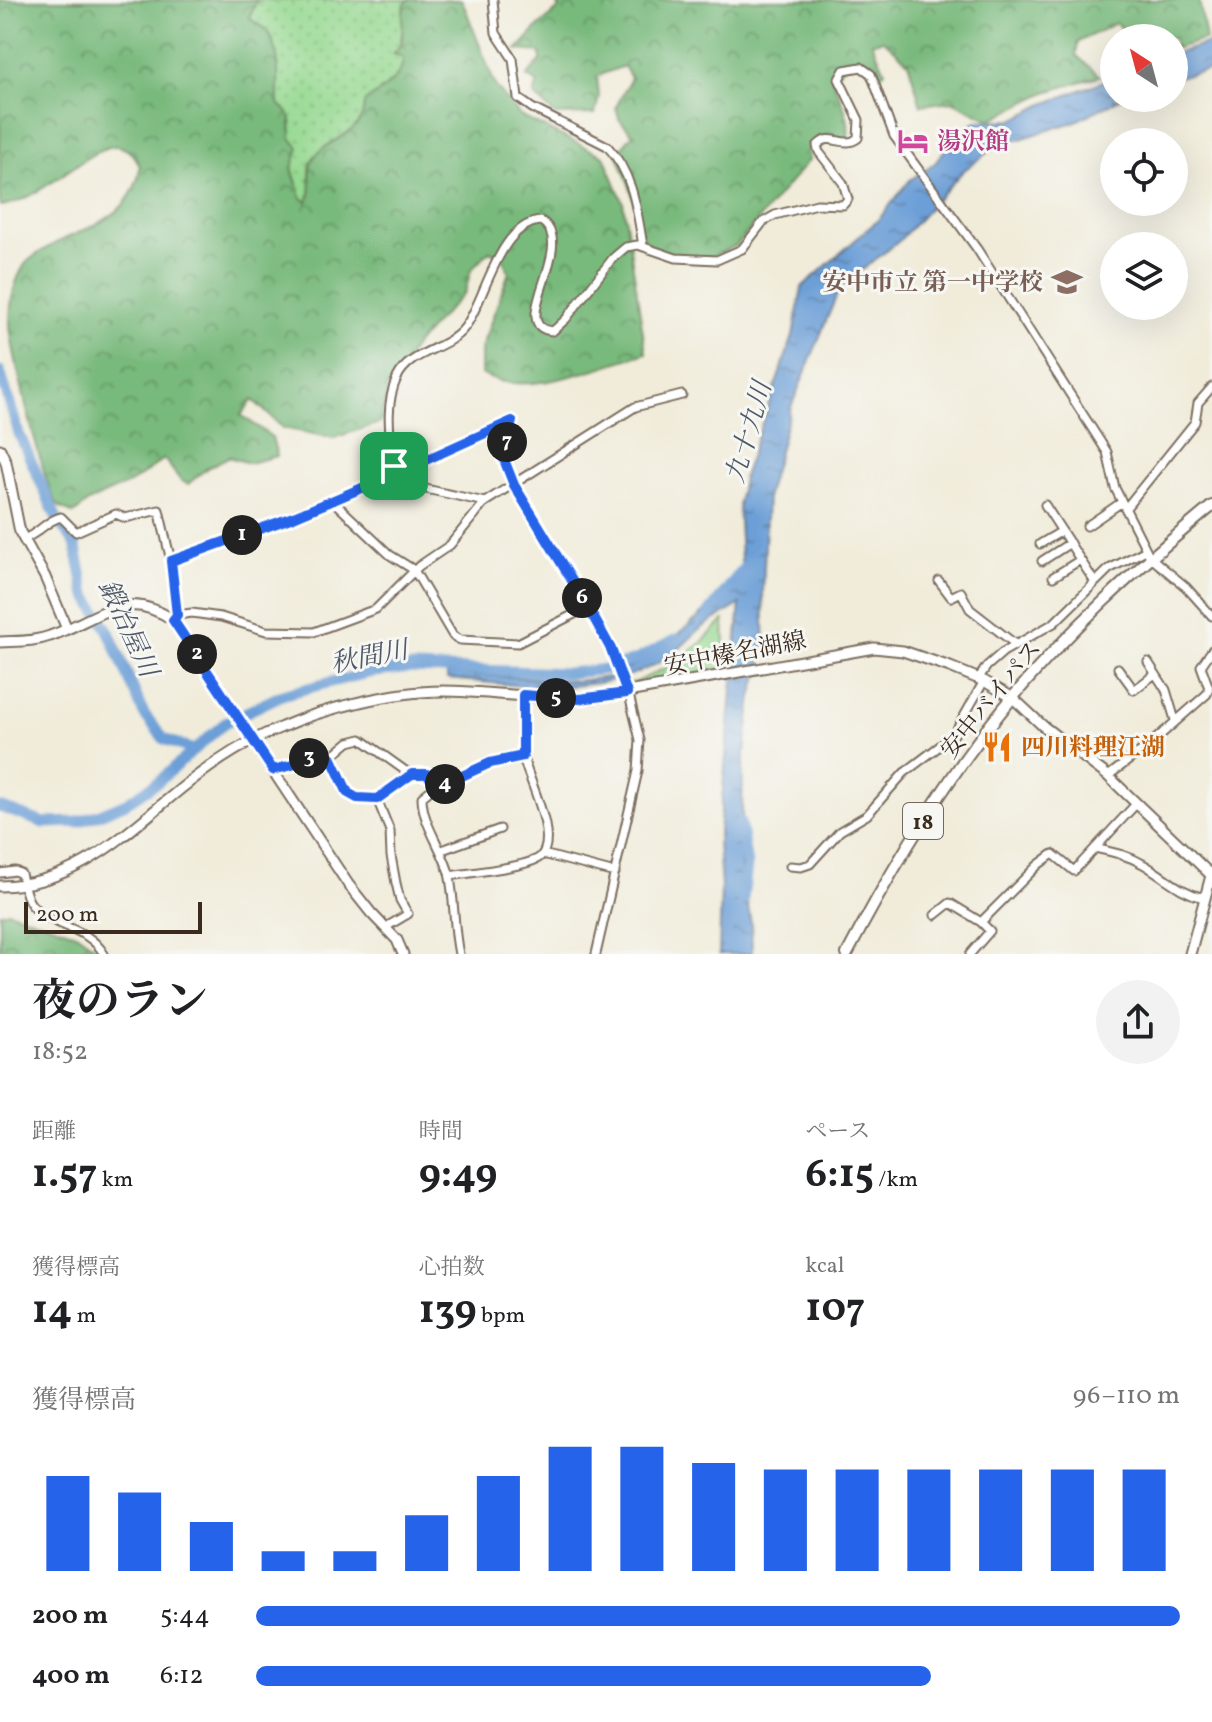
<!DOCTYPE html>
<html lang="ja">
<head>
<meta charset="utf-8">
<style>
	body { margin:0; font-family:Vollkorn,"Noto Serif JP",serif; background:#f2f2f2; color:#202124; height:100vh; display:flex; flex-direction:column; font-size:30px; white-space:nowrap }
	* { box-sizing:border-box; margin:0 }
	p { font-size:26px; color:#757577 }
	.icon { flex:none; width:44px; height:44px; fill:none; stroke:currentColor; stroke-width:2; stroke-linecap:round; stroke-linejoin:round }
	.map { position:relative; height:954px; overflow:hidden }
	.sheet { display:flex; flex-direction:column; background:#fff; flex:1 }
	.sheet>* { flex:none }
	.needle { width:52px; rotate:324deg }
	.controls { position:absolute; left:1100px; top:24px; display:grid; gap:16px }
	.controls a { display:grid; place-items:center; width:88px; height:88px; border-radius:50%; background:#fff; box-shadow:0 8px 32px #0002; font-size:40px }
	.scale { position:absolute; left:24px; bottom:20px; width:178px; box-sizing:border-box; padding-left:8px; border:4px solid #3b2a1e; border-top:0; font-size:22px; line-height:28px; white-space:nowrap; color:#3b2a1e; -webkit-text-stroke:6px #f6f6f2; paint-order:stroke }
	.pin { position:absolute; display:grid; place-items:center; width:68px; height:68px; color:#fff; margin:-34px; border-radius:16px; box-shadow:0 4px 12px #0006 }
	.km { position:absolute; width:40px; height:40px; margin:-20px; border-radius:50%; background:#222; color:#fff; font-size:22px; line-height:40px; text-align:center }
	.round { display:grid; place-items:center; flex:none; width:84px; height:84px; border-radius:42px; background:#f2f2f2 }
	.overview { display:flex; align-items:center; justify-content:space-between; height:136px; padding:0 32px }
	h1 { font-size:44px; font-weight:700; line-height:60px }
	.stats { display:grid; grid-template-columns:repeat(3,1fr); gap:12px; height:136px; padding:8px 32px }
	.stats div { display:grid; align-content:center }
	.stats b { font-size:40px; font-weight:700 }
	.stats small { font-size:22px; font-weight:400 }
	.stats p { font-size:22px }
	.chart { height:224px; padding:16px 32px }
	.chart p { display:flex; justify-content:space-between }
	.chart svg { width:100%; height:144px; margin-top:8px; stroke:#2563eb; stroke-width:6 }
	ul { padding:0 32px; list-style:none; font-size:26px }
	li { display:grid; grid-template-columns:128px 96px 1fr; align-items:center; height:60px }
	li i { height:20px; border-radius:10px; background:#2563eb }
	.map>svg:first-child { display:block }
	.grass { fill:url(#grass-dots); stroke:#688258; stroke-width:2 }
	.forest { fill:url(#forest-crowns); stroke:#5a724c; stroke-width:2 }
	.park { fill:url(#park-tufts); stroke:#688258; stroke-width:2 }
	.water { fill:url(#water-ripples); stroke:#54647a; stroke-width:2 }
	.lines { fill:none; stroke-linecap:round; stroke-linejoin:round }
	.river { stroke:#6c9fd7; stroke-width:11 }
	.minor-casing { stroke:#7b6e60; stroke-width:11 }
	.major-casing { stroke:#7b6e60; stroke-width:13 }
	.highway-casing { stroke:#7b6e60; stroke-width:14 }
	.minor { stroke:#fff; stroke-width:7 }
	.major { stroke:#fff; stroke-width:9 }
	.highway { stroke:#fff; stroke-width:10 }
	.route-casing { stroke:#fff; stroke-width:16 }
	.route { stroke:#2563eb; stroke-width:10 }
	.labels { text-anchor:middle; stroke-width:6; stroke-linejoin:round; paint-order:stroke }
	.shield { fill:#f6f6f2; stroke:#73675e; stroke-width:2 }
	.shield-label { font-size:22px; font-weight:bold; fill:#3b2a1e }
	.hotel-label { font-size:24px; font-weight:bold; fill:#b23c85; stroke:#f6f6f2; text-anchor:start }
	.education-label { font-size:24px; font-weight:bold; fill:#785e54; stroke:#f6f6f2; text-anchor:end }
	.street-label { font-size:24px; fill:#3b2a1e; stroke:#f6f6f2 }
	.food-label { font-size:24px; font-weight:bold; fill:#c56008; stroke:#f6f6f2; text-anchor:start }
	.water-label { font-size:26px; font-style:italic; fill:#4f5968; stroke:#f6f6f2 }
</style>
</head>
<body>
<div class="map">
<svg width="1212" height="954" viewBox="0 0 1212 954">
	<defs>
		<pattern id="grass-dots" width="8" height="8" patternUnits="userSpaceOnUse" patternTransform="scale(2)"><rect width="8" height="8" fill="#96d991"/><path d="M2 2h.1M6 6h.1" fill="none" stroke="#82ba7d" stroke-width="1.8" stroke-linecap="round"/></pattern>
		<pattern id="forest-crowns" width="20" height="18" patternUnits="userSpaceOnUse" patternTransform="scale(2)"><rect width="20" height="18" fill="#78b97b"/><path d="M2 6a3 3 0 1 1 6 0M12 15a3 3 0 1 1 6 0" fill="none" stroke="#649764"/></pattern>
		<pattern id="park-tufts" width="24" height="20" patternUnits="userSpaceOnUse" patternTransform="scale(2)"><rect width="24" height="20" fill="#96d991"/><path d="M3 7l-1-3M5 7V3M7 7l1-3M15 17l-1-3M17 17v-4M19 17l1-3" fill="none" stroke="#82ba7d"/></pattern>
		<pattern id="water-ripples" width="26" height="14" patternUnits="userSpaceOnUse" patternTransform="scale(2)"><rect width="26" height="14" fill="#6c9fd7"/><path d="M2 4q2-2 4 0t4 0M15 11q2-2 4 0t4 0" fill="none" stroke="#5a82ae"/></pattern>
	</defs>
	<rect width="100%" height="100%" fill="#f6f6f2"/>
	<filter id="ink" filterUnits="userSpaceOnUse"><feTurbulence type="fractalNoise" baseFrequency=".0125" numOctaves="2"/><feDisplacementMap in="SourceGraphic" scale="16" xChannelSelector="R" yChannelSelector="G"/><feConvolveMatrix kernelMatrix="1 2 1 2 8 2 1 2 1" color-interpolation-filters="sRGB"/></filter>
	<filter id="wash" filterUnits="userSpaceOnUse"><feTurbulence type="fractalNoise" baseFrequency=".006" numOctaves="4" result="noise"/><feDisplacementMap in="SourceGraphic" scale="32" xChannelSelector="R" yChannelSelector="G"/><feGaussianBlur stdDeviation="1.8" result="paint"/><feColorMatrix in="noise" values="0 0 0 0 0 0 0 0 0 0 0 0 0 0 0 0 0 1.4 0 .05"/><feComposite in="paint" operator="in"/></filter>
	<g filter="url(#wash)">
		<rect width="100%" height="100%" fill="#f1ecda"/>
		<!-- grass -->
		<path class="grass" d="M257 0H408C398 18 408 37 394 54L403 57C404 78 380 91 364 103 365 132 335 136 318 153 302 167 317 185 307 202L301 197 292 168 299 148 291 138C292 121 293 114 278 104 277 80 283 47 264 28 259 23 254 24 249 17Z"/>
		<!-- forest -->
		<path class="forest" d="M0 0H257L249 17C254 24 259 23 264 28 283 47 277 80 278 104 293 114 292 121 291 138L299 148 292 168 301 197 307 202C317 185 302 167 318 153 335 136 365 132 364 103 379 91 404 79 403 57L393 54 402 45 403 9 408 0H462L496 87 520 116 604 156 623 202 646 353C601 366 524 400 481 374V349L509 272 501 256 489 251 471 270 465 292 417 343 388 386 380 423 334 438 283 428 253 400 241 415 272 437 277 456 249 463 228 457 207 468 188 484 181 481 164 459 134 481 88 502 74 514C69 511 62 509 58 505 45 491 10 347 10 324 10 303 13 283 24 266 28 259 36 255 42 251 74 229 118 226 134 188 137 180 141 173 139 164 136 156 126 147 117 146 93 143 39 203 0 206Z
			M554 0H1199L1206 39 1174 49V38H1133L1116 23 1078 42 1076 55 1100 76 1046 92 990 120 952 101 921 105 908 62 884 40 872 42 885 71 876 80 864 64C848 61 840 66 833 80 840 99 853 120 847 140L842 143C824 134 808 133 810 159L736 246 713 256 689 258 665 255 648 247 642 238 631 190 617 153 633 134 619 119 616 107 631 78 624 66 597 76 599 97 595 114 555 115 534 95 538 83 527 77 541 60 540 52 517 50 539 26 560 8Z
			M8 911 76 933 98 949 96 954H0V913Z"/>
		<!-- park -->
		<path class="park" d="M724 620 726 668 627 687 626 684 637 682 671 665 701 643Z"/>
		<!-- water -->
		<path class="water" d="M1212 42V69L1174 78V54Z
			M1114 77V98H1122L1074 122 995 147 963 171 899 241 840 287 791 407 767 495 763 593 765 651 752 697 743 769 741 869 751 923 752 954H719L721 887 718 843 740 604C730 611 720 616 709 623 692 633 680 652 662 661 596 699 519 685 447 679V673L576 681 610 677 651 657 699 617 742 576 738 503 744 474 793 336 802 287 879 219 910 180 935 163 955 136 977 121 1013 120 1044 104Z"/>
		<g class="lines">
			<!-- river -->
			<path class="river" d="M0 371 19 434 58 521 75 543 85 592 109 632 144 714 164 739 193 750
				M708 614 747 564
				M0 807 44 823 77 822 100 814 126 803 158 782 226 722 282 695 331 682 373 672 412 668 569 673 607 669 638 659 677 639
				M740 823 747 865 743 900"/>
		</g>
	</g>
	<g filter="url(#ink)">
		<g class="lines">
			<!-- minor casing -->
			<g class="minor-casing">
				<path id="minor" d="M493 0 496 33 513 59 518 98 532 108 607 146C633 173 637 210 643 246
					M512 421 503 457 514 485 588 607 611 649 630 699 640 740 638 771 596 954
					M394 466 419 463 512 421
					M394 482C393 447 382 410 397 378 410 350 448 350 465 327 486 299 498 224 541 221 580 244 504 328 553 331L566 319 613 258 626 247 638 245 676 258 717 260 742 249 763 222 775 215 817 204 843 205 848 199 843 183 819 152 817 146C830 130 843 150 858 138L859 120 839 79 844 70 861 67 871 74 894 136 977 249 1107 452 1115 488 1150 557 1186 587 1212 616
					M333 501 390 555 414 570 453 636 460 640 518 643 588 607
					M1045 505 1094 581
					M1125 509 1195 422 1198 403 1212 387
					M1087 526 1122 502
					M23 539C38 535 46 520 61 517L76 532 116 514 125 518 159 510 171 561 177 615 175 618
					M1040 544 1062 531
					M171 561 380 483 394 482 485 502
					M1042 561 1070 543
					M1053 577 1080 560
					M939 581 951 597 961 592 970 609 1015 644
					M177 615 192 613 221 617 266 631 314 632 376 609 419 566 450 545 485 502 635 407 682 395
					M1148 662 1166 690 1175 720
					M1118 668 1134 690 1155 674
					M978 679 987 666 1003 652 1054 623 1109 569 1146 550
					M331 757 349 742 361 739 407 772 427 774 438 787
					M273 770 300 763 318 753 331 757 348 793 357 798 377 799 390 831 391 856 396 883 400 900 408 914 386 927
					M1108 776 1149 745 1207 694 1209 688 1201 666 1212 650
					M377 799 412 774
					M1095 848C1112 852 1128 855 1143 864 1166 877 1177 891 1204 898
					M442 850 500 829
					M543 854 615 873
					M790 866 801 867 810 864 840 831 867 815 904 773 953 736 984 681
					M0 873 15 871 21 874C24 884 25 896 31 904 51 929 86 924 104 954
					M450 876C467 873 529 867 540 857 560 839 528 779 523 757 519 738 523 715 523 695
					M935 915 950 903 981 922
					M459 954C453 927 455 899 449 873 442 847 422 824 422 797L433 788 490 763 523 756
					M970 954 990 931 981 922 1038 865 1053 854 1074 871 1136 804"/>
			</g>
			<!-- major casing -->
			<g class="major-casing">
				<path id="major" d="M0 449 6 462 20 532 45 577 67 629
					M0 642C17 641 34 642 50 636 97 620 124 586 173 620L348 884 371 913 397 940 403 954
					M0 886C77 885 127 832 183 787 213 763 246 741 282 727 325 708 395 691 442 691 493 691 543 701 594 698L874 648 903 651 950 667 984 681 1013 698 1043 726 1108 776 1211 875
					M1190 954 1212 872"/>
			</g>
			<!-- highway casing -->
			<g class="highway-casing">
				<path id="highway" d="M847 954C892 868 942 784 1003 709 1065 633 1137 568 1212 506"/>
			</g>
			<!-- minor -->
			<use href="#minor" class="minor"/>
			<!-- major -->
			<use href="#major" class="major"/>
			<!-- highway -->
			<use href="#highway" class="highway"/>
		</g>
	</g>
	<g class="lines" filter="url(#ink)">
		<!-- route casing -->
		<g class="route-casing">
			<path id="route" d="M512 421 503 457 514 485 588 607 611 649 627 693 579 699 523 695V756L490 763 438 787 427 774H412L377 799 357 798 348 793 331 757 318 753 300 763 273 770 173 620 177 615 171 561 296 516 362 488 394 482V466L419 463Z"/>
		</g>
		<!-- route -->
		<use href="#route" class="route"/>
	</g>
	<!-- icons -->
	<defs>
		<g id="hotel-bare" transform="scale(2.4)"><path d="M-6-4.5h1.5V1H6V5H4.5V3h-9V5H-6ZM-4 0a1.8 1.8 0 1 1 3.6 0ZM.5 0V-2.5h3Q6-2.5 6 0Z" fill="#d1479c" stroke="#f6f6f2" stroke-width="2.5" paint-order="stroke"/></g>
		<g id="school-bare" transform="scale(2.4)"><path d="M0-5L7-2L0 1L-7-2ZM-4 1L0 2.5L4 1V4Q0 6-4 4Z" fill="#8d6e63" stroke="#f6f6f2" stroke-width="2.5" paint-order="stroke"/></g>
		<g id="restaurant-bare" transform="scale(2.4)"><path d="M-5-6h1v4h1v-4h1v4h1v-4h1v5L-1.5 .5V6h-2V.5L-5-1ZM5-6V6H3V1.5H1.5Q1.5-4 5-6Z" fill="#e8710a" stroke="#f6f6f2" stroke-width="2.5" paint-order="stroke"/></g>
	</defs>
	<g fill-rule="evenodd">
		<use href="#hotel-bare" x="913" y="141"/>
		<use href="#school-bare" x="1067" y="282"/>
		<use href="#restaurant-bare" x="997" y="747"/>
	</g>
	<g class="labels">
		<!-- shield labels -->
		<rect class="shield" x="903" y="803" width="40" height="36" rx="6"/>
		<g class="shield-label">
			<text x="923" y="829">18</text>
		</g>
		<!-- hotel labels -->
		<g class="hotel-label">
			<text x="937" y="149">湯沢館</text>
		</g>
		<!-- education labels -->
		<g class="education-label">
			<text x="1043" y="290">安中市立 第一中学校</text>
		</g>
		<!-- street labels -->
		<g class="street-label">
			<text transform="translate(735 653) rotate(-11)" y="8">安中榛名湖線</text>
			<text transform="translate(991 699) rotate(-51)" y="8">安中バイパス</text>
		</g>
		<!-- food labels -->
		<g class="food-label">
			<text x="1021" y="755">四川料理江湖</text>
		</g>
		<!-- water labels -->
		<g class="water-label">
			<text transform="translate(748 432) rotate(-74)" y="9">九十九川</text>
			<text transform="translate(129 628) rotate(65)" y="9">鍛冶屋川</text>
			<text transform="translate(369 656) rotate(-11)" y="9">秋間川</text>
		</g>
	</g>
</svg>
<div class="controls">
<a><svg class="needle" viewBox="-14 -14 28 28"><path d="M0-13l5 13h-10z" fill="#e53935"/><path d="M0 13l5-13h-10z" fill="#757577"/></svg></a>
<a><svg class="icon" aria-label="locate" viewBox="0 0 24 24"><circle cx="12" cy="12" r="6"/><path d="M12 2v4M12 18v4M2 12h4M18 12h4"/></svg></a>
<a><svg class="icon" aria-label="layers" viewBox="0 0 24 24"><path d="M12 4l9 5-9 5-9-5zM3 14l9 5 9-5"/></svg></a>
</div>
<div class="scale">200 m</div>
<div class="pin" style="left:394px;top:466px;background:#1e9e55"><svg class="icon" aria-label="arrive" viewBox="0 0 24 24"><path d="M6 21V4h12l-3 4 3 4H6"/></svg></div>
<b class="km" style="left:242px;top:535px">1</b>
<b class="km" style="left:197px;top:654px">2</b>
<b class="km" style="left:309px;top:758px">3</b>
<b class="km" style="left:445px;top:784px">4</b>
<b class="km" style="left:556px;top:698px">5</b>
<b class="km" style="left:582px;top:598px">6</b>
<b class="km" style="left:507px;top:442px">7</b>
</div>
<section class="sheet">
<div class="overview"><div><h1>夜のラン</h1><p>18:52</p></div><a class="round"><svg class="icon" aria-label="share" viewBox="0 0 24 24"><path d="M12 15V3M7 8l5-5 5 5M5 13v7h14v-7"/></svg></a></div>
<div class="stats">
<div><p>距離</p><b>1.57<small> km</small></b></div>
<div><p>時間</p><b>9:49</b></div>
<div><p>ペース</p><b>6:15<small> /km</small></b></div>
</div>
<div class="stats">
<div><p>獲得標高</p><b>14<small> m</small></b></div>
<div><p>心拍数</p><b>139<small> bpm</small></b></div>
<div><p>kcal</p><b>107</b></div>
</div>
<div class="chart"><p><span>獲得標高</span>96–110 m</p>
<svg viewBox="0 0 160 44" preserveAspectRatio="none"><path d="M5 44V15M15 44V20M25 44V29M35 44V38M45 44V38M55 44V27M65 44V15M75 44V6M85 44V6M95 44V11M105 44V13M115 44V13M125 44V13M135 44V13M145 44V13M155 44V13"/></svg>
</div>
<ul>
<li><b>200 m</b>5:44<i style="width:100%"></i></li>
<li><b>400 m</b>6:12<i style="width:73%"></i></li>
</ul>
</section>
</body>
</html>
